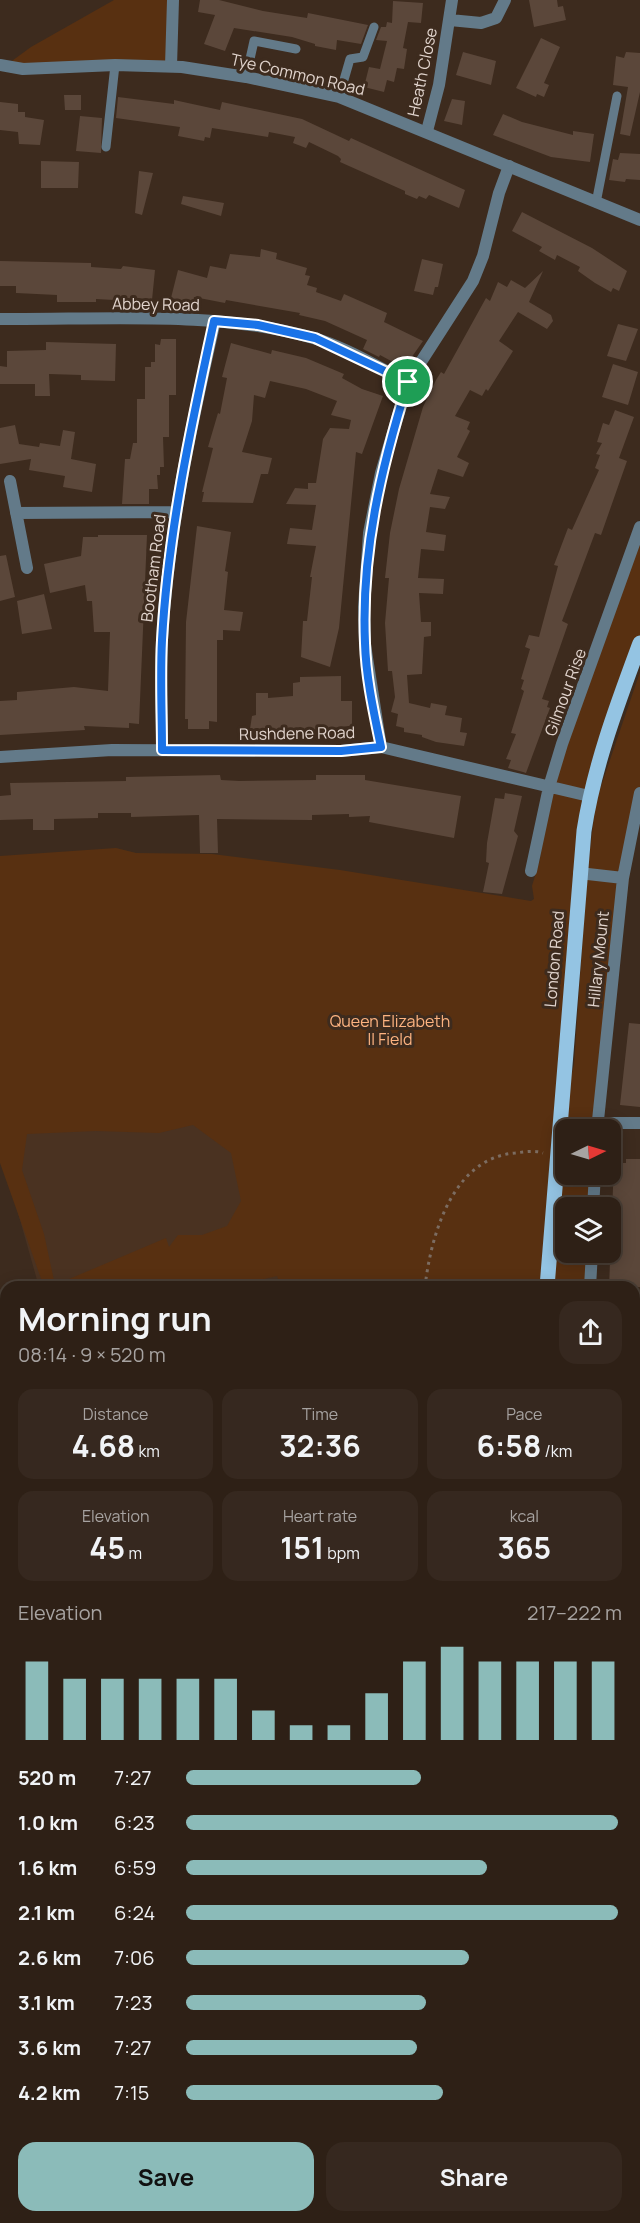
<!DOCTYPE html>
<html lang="en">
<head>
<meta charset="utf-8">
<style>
	body { margin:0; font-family:Manrope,sans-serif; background:#36281f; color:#f1f3f6; height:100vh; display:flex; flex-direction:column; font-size:22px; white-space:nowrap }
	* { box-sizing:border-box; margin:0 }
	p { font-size:20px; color:#a7a3a1 }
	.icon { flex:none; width:33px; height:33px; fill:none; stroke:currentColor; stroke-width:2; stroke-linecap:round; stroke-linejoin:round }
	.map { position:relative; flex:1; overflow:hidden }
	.sheet { position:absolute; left:0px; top:1281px; width:640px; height:942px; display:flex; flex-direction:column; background:#2e2016; border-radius:18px 18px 0 0; box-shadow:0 3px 15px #0003,0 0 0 2px #493e35 }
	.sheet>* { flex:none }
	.needle { width:39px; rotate:85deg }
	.tools { position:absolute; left:555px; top:1119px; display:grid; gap:12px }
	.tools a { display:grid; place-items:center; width:66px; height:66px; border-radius:12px; background:#2e2016; box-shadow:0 3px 15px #0003,0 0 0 2px #493e35; font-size:30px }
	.pin { position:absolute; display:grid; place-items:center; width:51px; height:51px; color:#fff; margin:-26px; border:3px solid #fff; border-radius:50%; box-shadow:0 2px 6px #0007 }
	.round { display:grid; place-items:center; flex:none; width:63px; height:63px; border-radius:18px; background:#36281f }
	.summary { display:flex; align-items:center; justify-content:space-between; height:102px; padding:0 18px }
	h1 { font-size:33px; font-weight:700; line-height:45px }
	.figures { display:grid; grid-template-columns:repeat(3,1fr); gap:9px; height:102px; padding:6px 18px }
	.figures div { display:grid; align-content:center; border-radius:15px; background:#36281f; text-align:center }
	.figures b { font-size:30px; font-weight:700 }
	.figures small { font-size:16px; font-weight:400 }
	.figures p { font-size:16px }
	.chart { height:168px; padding:12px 18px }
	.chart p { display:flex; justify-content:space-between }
	.chart svg { width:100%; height:108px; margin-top:6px; stroke:#8bbbb9; stroke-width:6 }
	.button { display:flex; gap:12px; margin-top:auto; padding:12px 18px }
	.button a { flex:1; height:69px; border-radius:18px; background:#8bbbb9; color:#111; font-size:24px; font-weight:700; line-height:69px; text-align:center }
	.button a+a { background:#36281f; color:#f1f3f6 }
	ul { padding:0 18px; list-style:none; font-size:20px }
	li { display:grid; grid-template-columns:96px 72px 1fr; align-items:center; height:45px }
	li i { height:15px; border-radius:8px; background:#8bbbb9 }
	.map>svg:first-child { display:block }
	.built { fill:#4a3221 }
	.green { fill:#583011; fill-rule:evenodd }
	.building { fill:#5b473a }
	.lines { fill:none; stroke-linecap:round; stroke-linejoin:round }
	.path { stroke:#7c6c61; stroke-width:3; stroke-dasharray:3 4.5; stroke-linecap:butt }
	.service { stroke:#637a89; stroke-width:9 }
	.minor { stroke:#637a89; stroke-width:12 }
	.tertiary { stroke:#637a89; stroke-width:12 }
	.secondary { stroke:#7fa4bc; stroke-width:12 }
	.primary { stroke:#94c4e3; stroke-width:15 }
	.route-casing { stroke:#fff; stroke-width:12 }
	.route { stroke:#1a73e8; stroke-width:8 }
	.labels { text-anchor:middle; stroke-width:6; stroke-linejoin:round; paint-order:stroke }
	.street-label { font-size:16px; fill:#e1d4cd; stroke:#3d2b1e }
	.park-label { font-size:16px; fill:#fdb380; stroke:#3d2b1e }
</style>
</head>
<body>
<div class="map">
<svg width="640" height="2223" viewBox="0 0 640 2223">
	<rect width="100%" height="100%" fill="#3d2b1e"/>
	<!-- built -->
	<path class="built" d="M254 1088 290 1287H39L0 1149V1113Z
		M634 1523H640V1843H635Z"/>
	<!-- green -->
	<path class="green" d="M114 0H173L171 66H5L31 47Z
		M640 527V643L589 796 560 1120 574 1065 587 874 596 801 640 672V793L597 1129 566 1130V1174L595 1175 593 1207 566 1208V1252L592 1253 590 1287H281L277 1276 255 1281 257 1287H44L0 1163V856L116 848 136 853 212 854 340 870 531 901 534 899 532 886 540 859 549 787ZM193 1125 231 1153 241 1201 227 1226 202 1235H178L169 1247 166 1238 55 1285 44 1234 22 1170 27 1134 96 1131 159 1133Z
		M635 2126 640 2132V2223H255L267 2217H634Z"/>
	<!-- building -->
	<path class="building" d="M200 0H219L263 11 307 18 308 13 368 25 361 44 337 40 336 50 315 46V44L292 37 234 28 225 51 204 44 215 15 198 12Z
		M529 0H557L558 7 563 6 566 20 534 27Z
		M393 1 423 3 421 23 408 22 403 48 407 49 404 69 397 68 394 82 387 80 384 92 364 87 369 67 380 69 387 41 376 40 381 27H386L387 22 392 23Z
		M541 38 560 47 544 83 549 85 544 97 537 94 536 97 516 88Z
		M463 52 496 61 491 85 456 75Z
		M626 52 640 53V92L630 136 620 134 628 87 613 85 616 56 624 58Z
		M64 95H81V110H65Z
		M118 97 174 104V100L220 110 222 102 302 119 349 141 351 138 465 190 459 208 429 195 426 199 419 196 417 199 405 194V191L340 162 341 159 338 156 309 142 306 148 293 143 295 137 269 132 268 137 212 128 210 138 205 137 204 141 178 136 180 127 116 118Z
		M452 99 465 101 462 125 444 121Z
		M0 102 18 104V112H25V117L44 120 40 145 19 144 18 132 0 130Z
		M503 114 522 122 573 135V131L594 134 590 162 551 157 493 135Z
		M80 116 102 118 101 153 76 151Z
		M620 153 640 154V180L626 179 625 182 609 180 613 159 618 160Z
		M41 161 79 162 78 188H41Z
		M139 171 153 173 142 215 135 213Z
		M183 196 224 203 221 216 181 204Z
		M522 212 592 248 627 271 619 291 613 288 611 292 595 283 578 271 580 267 557 255 555 260 539 251 542 247 512 231Z
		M261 249 277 253 276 259 307 268 305 275 310 276 307 285 317 288 316 292 341 301 344 294 387 313 384 322 423 341 404 368 380 355 379 357 363 349 367 340 325 321 299 315 300 313 226 300 225 303 194 297 193 303 171 298 178 270 207 278 210 266 226 269 230 254 260 257Z
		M422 259 443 264 438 287H435L433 295 414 291Z
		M0 261 91 263V267L121 269 123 266 155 270 152 300 132 297V301L96 299V302H57V295L16 293V286H0Z
		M543 271 529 302 551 315 553 321 547 329 518 312 499 341 513 351 488 391 486 389 482 396 470 390 455 416 470 422 467 429 470 431 457 457 469 463 463 477 438 469 430 494 450 497 445 509 430 507 426 532 446 535 444 551 421 549 418 578 444 579 443 594 419 593 421 622H431V636L424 637 422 674 407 675 409 703 430 708 431 703 447 706 445 715 462 718 460 732 467 733 464 746 436 742 422 737V735L404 732V728L396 726 398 714 391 712 395 697 392 671H388L385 623 389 578H385L390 533 399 489 423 407 436 380 441 372 444 374 486 298 490 301 498 282 507 287 511 280 525 288Z
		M618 324 638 329 626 361 607 356Z
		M161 339H176V395H169V437H163L164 467H160V475H157L158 489H149V504H122L125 459H130L133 443H137V399H145V367H151V362H155V344L160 345Z
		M46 342 116 344 115 381 81 380V375L49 374 50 396H35V384H0V366L7 367V351L46 350Z
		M231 343 271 354 272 350 306 358 344 374 342 378 362 389 383 396 362 454 356 452 339 628 330 667 301 657 303 621H307L312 577H310L316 546 287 544 290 528 312 530 316 505 286 504 295 488 308 489V483H316L323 439 330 428 349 429 351 420 331 415 337 401 306 389 270 381 265 398 254 395 252 421 242 452 272 458 268 474H261L253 503 202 502 204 492H202L213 448 208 447 218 413 220 414 227 378 222 377Z
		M613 364 638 372 628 405 602 397Z
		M615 410 634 417 619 458 627 461 601 535 595 533 562 621 568 624 542 699 549 701 547 707 550 708 526 773 523 772 508 768 511 760 506 759 516 734 511 733 524 691 521 689 524 680 521 679 530 649 525 647 529 635 539 637 558 566 554 565 568 528 572 530 599 470 595 468 600 455 596 454 602 443 597 442 603 423 609 425Z
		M15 425 19 444 39 447 40 443 60 446 63 430 75 432 71 459 96 464 92 492 63 487 65 476 29 470 31 459 0 464V428Z
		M197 526 231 532 225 571 228 572 224 610 243 612 240 631 223 630V640H217V722L209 721V729H188V719H185L186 622Z
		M98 535H147L139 724 129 723V728L84 726 85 730 0 735V701L17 700V692L74 687 108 691 110 632H94L92 601H87L85 585 50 593 44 564 81 556 83 537H98Z
		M6 555 15 597 0 601V556Z
		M44 594 52 629 22 634 17 601Z
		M341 676V701H352V724L349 726 297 732 250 729 252 716 256 715V693H268V698L293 696V683L300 682V677Z
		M220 775 221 780 239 781 316 780V775H365V780L461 796 454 838 369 822 370 816 349 817V814L312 815V820L217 819 218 853H200L199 815 131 817V813H98V818L54 819V830H33V819L0 820V796L11 795 10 783 126 781V777Z
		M505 793 522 796 514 831 518 836 502 894 483 892 489 863 486 862 487 843 495 798 504 799Z
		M629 1023 640 1024V1107L620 1105Z
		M626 1159H640V1287H609L614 1163H626Z"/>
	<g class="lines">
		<!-- path -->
		<path class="path" d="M425 1287C431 1234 453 1158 515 1153 524 1152 534 1150 543 1153
			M0 1398 6 1395
			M547 2217 548 2223"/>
		<!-- service -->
		<path class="service" d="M246 77 254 41 296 49
			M339 97 350 59 363 57 374 27
			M106 147 115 65
			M596 203 617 96
			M634 1650H640"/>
		<!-- minor -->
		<path class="minor" d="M450 20 481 23 496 18 505 0
			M171 66 173 0
			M427 131 439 85 452 0
			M0 319C99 320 218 310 313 338 346 347 377 367 408 382
			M10 481 27 568
			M16 513 176 512
			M381 747 365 645 364 607 369 533 381 473 408 382 473 281 483 256 499 193 509 166
			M162 750C162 714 160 677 162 640 168 533 191 426 215 321
			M0 757 112 750 341 751 381 747 589 796
			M531 871 549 787 562 744 640 527
			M579 873 623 878
			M597 1123H640
			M597 1130 623 878 640 793
			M593 1208 595 1174
			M590 1287 592 1252
			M634 1457H640
			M634 1912H640
			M634 2041 640 2040"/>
		<!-- tertiary -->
		<path class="tertiary" d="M0 65 23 69 115 65 182 67 246 77 339 97 640 220"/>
		<!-- secondary -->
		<path class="secondary" d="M634 1685H640"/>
		<!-- primary -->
		<path class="primary" d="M547 1287 584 831C594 766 617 705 640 643
			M0 1747H6
			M217 2223 229 2217"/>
	</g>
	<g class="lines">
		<!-- route casing -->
		<g class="route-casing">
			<path id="route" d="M214 321 258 325 315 338 408 382C381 468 361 552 365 643 366 678 374 713 381 747L341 751 162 750C162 714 160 677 162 640 168 533 191 426 214 321Z"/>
		</g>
		<!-- route -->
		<use href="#route" class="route"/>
	</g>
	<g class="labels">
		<!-- street labels -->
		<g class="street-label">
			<text transform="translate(422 72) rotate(-78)" y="6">Heath Close</text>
			<text transform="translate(298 74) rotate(13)" y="6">Tye Common Road</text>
			<text transform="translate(156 304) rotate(1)" y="6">Abbey Road</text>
			<text transform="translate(153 568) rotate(-83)" y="6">Bootham Road</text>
			<text transform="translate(565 692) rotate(-70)" y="6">Gilmour Rise</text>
			<text transform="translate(297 733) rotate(-1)" y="6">Rushdene Road</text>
			<text transform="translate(554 959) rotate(-85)" y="6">London Road</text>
			<text transform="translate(598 959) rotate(-84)" y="6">Hillary Mount</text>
		</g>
		<!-- park labels -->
		<g class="park-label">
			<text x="390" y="1027">Queen Elizabeth<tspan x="390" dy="18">II Field</tspan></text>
		</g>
	</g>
</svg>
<div class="tools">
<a><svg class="needle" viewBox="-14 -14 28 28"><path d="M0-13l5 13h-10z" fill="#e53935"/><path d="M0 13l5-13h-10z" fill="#a7a3a1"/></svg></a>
<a><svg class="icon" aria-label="layers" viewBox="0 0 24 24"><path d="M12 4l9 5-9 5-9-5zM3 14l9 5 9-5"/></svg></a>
</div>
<div class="pin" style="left:408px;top:382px;background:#1e9e55"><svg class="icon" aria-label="arrive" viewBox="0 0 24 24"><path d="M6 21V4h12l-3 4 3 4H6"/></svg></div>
<section class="sheet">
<div class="summary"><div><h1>Morning run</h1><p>08:14 · 9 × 520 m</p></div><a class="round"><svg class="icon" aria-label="share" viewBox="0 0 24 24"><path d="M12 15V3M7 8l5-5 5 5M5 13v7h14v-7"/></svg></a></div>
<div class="figures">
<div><p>Distance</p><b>4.68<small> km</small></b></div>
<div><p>Time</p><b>32:36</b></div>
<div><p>Pace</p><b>6:58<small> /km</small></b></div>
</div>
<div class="figures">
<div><p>Elevation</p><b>45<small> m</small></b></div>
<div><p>Heart rate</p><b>151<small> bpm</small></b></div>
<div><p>kcal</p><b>365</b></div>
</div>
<div class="chart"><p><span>Elevation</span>217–222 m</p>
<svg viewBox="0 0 160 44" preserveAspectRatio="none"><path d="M5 44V12M15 44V19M25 44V19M35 44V19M45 44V19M55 44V19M65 44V32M75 44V38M85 44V38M95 44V25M105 44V12M115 44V6M125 44V12M135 44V12M145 44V12M155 44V12"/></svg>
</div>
<ul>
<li><b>520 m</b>7:27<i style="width:54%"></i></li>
<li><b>1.0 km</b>6:23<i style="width:99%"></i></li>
<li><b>1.6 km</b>6:59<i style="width:69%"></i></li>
<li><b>2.1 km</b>6:24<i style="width:99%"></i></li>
<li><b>2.6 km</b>7:06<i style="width:65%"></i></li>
<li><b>3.1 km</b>7:23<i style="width:55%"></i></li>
<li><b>3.6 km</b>7:27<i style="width:53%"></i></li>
<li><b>4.2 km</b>7:15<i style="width:59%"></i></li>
</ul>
<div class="button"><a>Save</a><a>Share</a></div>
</section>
</div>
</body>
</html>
